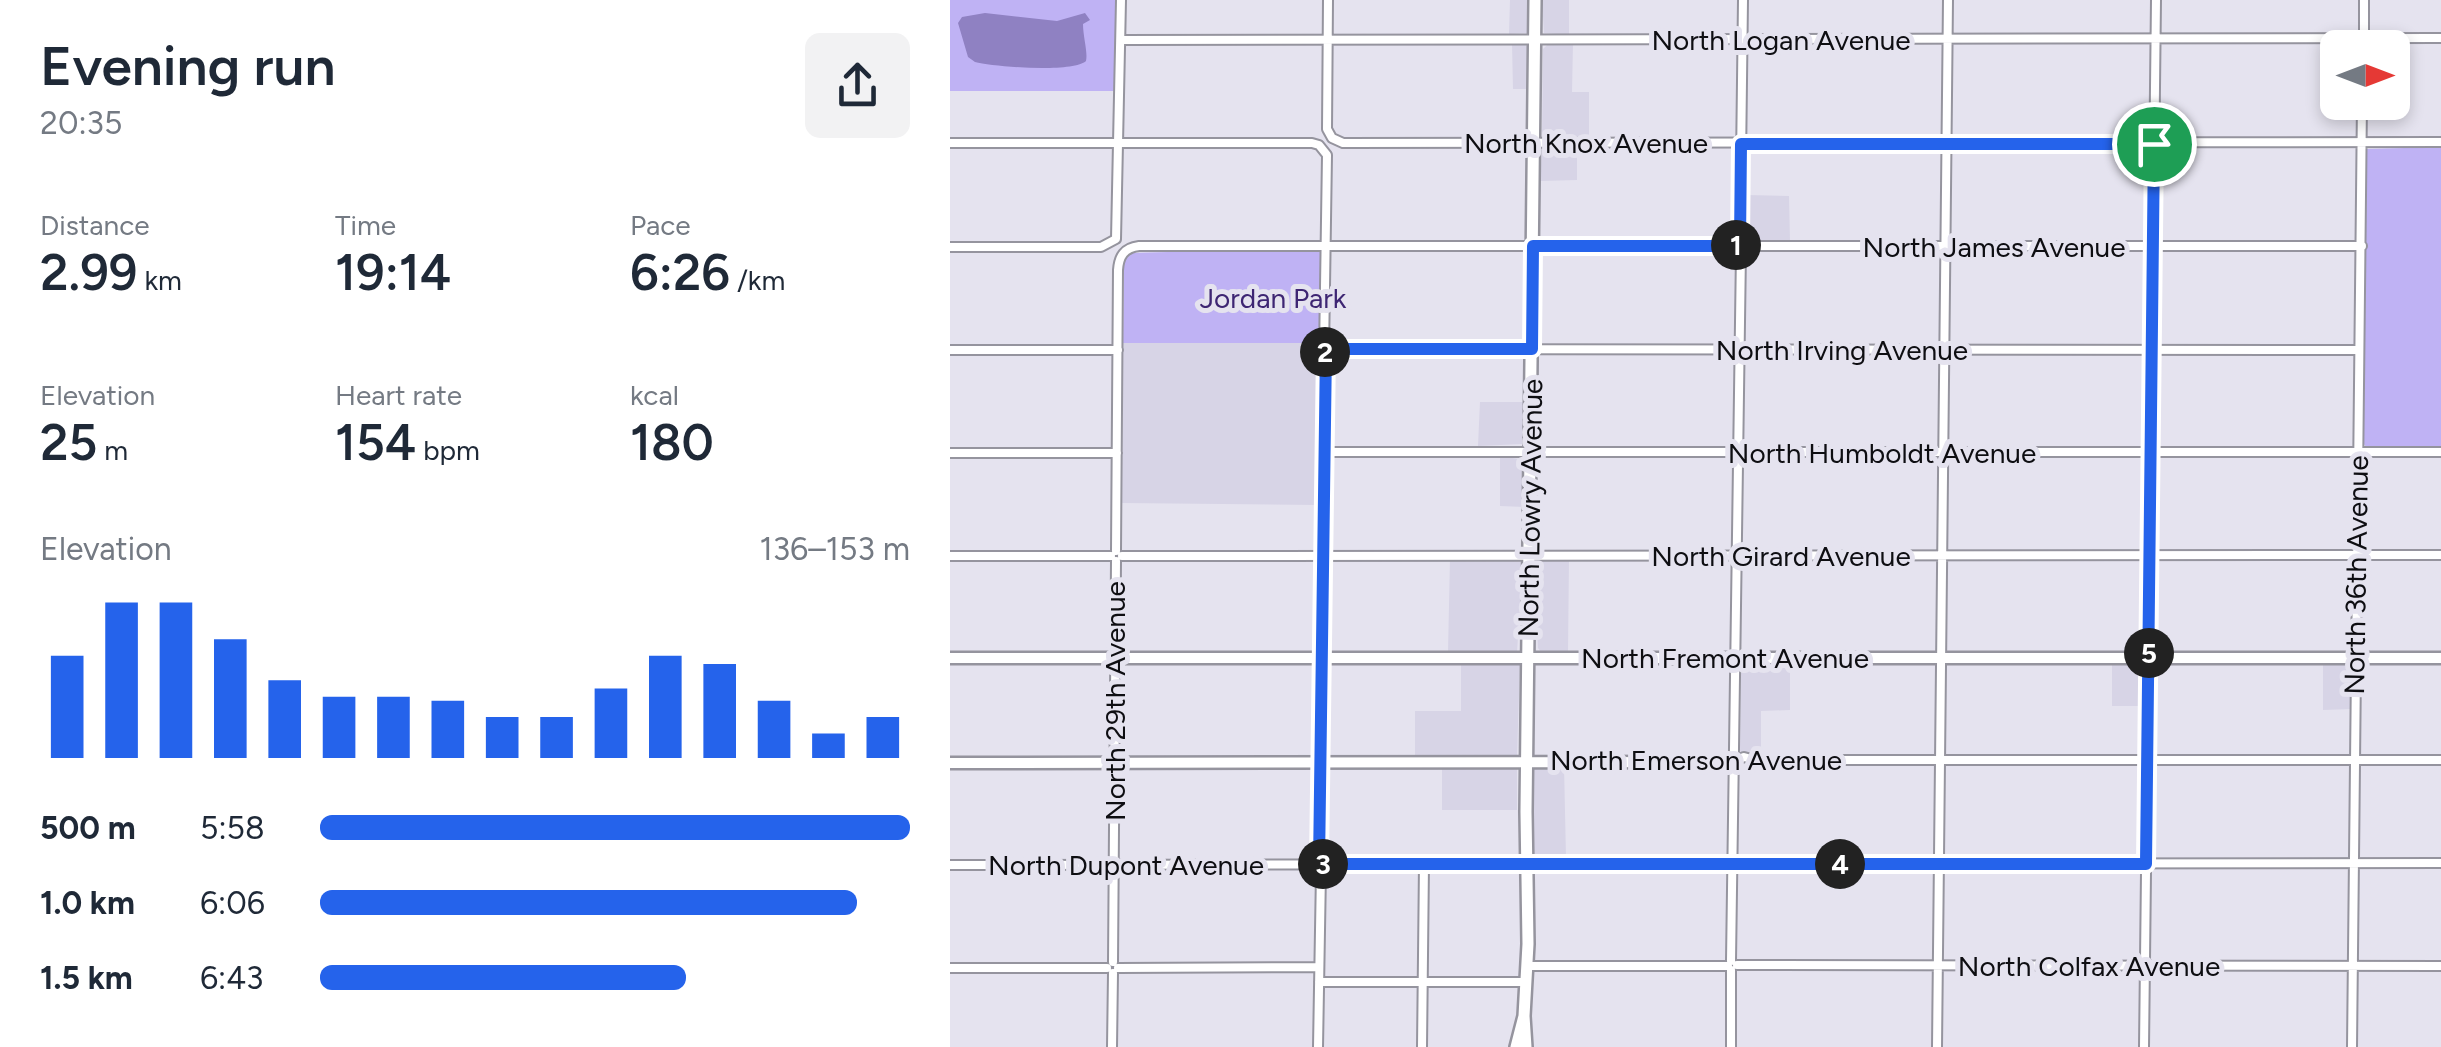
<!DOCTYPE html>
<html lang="en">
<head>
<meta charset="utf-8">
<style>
	body { margin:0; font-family:Figtree,sans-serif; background:#f2f2f3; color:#1f2937; height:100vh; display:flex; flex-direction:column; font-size:38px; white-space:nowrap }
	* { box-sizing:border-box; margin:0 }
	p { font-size:32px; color:#747a83 }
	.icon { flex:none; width:55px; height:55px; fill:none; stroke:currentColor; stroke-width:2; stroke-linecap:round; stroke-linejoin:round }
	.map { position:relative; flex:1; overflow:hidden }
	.sheet { display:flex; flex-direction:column; background:#fff; width:950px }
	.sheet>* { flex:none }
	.needle { width:65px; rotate:90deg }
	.buttons { position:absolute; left:1370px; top:30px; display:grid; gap:20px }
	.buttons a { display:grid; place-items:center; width:90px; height:90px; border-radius:15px; background:#fff; box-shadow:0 5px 15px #0003; font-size:50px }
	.pin { position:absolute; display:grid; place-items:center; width:85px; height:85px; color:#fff; margin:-42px; border:5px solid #fff; border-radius:50%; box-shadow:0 2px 10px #0007 }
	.km { position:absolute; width:50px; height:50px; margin:-25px; border-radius:50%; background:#222; color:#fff; font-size:28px; line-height:50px; text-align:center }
	.round { display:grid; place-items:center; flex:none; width:105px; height:105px; border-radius:15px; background:#f2f2f3 }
	.headline { display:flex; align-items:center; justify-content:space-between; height:170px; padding:0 40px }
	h1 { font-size:55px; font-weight:600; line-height:75px }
	.metrics { display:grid; grid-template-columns:repeat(3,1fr); gap:15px; height:170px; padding:10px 40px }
	.metrics div { display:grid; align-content:center }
	.metrics b { font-size:50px; font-weight:600 }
	.metrics small { font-size:28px; font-weight:400 }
	.metrics p { font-size:28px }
	.chart { height:280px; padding:20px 40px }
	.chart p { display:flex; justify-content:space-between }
	.chart svg { width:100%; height:180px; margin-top:10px; stroke:#2563eb; stroke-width:6 }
	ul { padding:0 40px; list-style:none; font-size:32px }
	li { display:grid; grid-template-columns:160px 120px 1fr; align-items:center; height:75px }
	li i { height:25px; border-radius:12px; background:#2563eb }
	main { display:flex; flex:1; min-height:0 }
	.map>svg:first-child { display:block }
	.built { fill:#d7d4e6 }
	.green { fill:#bfb2f4 }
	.water { fill:#8f81c2 }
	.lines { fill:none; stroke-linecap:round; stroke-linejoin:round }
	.minor-casing { stroke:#95949e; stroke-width:12 }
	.tertiary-casing { stroke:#95949e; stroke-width:15 }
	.secondary-casing { stroke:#95949e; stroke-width:16 }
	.minor { stroke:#fff; stroke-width:8 }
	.tertiary { stroke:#fff; stroke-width:10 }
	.secondary { stroke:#fff; stroke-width:11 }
	.route-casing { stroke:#fff; stroke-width:20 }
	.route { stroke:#2563eb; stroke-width:12 }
	.labels { text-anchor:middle; stroke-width:10; stroke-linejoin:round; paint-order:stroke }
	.street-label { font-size:28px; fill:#0e0e12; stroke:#e5e3ef }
	.park-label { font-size:28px; fill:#3e2673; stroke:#e5e3ef }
</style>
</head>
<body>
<main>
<section class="sheet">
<div class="headline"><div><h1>Evening run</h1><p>20:35</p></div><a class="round"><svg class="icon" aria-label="share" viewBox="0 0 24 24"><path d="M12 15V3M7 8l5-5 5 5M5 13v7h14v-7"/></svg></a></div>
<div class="metrics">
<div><p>Distance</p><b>2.99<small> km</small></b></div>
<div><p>Time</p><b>19:14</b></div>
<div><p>Pace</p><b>6:26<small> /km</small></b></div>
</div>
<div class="metrics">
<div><p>Elevation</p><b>25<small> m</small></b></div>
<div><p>Heart rate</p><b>154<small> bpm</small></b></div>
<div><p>kcal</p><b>180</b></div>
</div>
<div class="chart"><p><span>Elevation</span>136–153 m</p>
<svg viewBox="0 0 160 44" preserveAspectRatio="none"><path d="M5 44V19M15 44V6M25 44V6M35 44V15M45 44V25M55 44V29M65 44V29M75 44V30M85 44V34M95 44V34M105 44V27M115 44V19M125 44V21M135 44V30M145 44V38M155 44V34"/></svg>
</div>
<ul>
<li><b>500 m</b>5:58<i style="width:100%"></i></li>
<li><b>1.0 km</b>6:06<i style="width:91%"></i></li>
<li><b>1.5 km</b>6:43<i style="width:62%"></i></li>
</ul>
</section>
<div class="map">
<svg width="1491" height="1047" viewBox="0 0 1491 1047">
	<rect width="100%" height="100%" fill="#e5e3ef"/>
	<!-- built -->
	<path class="built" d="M560 0H580L577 33 559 34Z
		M592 0H619V35L594 33Z
		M599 43H623L622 92H639V138L592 137 593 49Z
		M562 44H575L579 49V89H563Z
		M627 147V180L590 181 592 148Z
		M796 195 839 196 840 241 797 240Z
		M173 343H370L367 505 172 503Z
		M530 402H576L572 444 528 446Z
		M550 456 575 460V507L550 506Z
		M500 559H567L573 562 567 652H498Z
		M591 559H619L618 651 591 652 588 648 584 567Z
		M1398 661 1403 666 1402 709 1373 710V663Z
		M511 662 570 664 567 756H465V711H511Z
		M1188 662 1195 664V706H1162V663Z
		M795 663 840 664V710L811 711V755H792L790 751 791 668Z
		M492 765H567V810H492Z
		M614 765 616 858H586L583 852 584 769 585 766Z"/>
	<!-- green -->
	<path class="green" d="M0 0H168L166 91H0Z
		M1491 147V446L1417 448 1413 443 1417 149Z
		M367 248 371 253 370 343H173L174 262 180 253Z"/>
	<!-- water -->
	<path class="water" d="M35 13 107 21 135 13 140 20 133 24C133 37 138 52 136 61 123 73 44 67 25 62L18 57 8 23 12 17Z"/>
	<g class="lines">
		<!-- minor casing -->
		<g class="minor-casing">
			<path id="minor" d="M378 0 377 129 382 138 393 143 1491 142
				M171 40 1491 38
				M1414 48V0
				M0 143H362L369 145 377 155 367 812V856L371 872 368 1047
				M790 242 793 0
				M795 246H1412
				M0 247H151L166 239 171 0
				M375 349 1409 350
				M0 350H168
				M374 452H1491
				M0 453H167
				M166 551 168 270C169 256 174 248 189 246H786
				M0 556H161
				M172 556 1491 555
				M783 762 794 757 805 760H1491
				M0 865 1491 863
				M781 961 791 251
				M163 962 166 561
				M787 965 1491 966
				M578 966H778
				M0 968H157
				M168 968 369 967
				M369 982H576
				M162 1047 163 973
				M472 1047 474 864
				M781 1047V970
				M987 1047 998 0
				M1194 1047 1206 0
				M1402 1047 1412 102"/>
		</g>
		<!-- tertiary casing -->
		<g class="tertiary-casing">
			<path id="tertiary" d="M0 658H1491
				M0 763 783 762"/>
		</g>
		<!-- secondary casing -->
		<g class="secondary-casing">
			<path id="secondary" d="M566 1047 574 1016
				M576 1047 574 1016 578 944 576 812 585 0"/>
		</g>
		<!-- minor -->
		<use href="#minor" class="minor"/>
		<!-- tertiary -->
		<use href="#tertiary" class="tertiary"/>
		<!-- secondary -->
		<use href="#secondary" class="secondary"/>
	</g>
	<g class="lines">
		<!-- route casing -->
		<g class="route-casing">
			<path id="route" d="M791 144H1204L1196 864H369L376 349H582L583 246H786L790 242Z"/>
		</g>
		<!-- route -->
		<use href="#route" class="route"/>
	</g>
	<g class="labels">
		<!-- street labels -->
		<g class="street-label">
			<text x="831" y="50">North Logan Avenue</text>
			<text x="636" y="153">North Knox Avenue</text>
			<text x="1044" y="257">North James Avenue</text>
			<text x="892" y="360">North Irving Avenue</text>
			<text x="932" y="463">North Humboldt Avenue</text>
			<text transform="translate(580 508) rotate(-89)" y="10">North Lowry Avenue</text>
			<text x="831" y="566">North Girard Avenue</text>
			<text transform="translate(1406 575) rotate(-89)" y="10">North 36th Avenue</text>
			<text x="775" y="668">North Fremont Avenue</text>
			<text transform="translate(165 701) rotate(-90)" y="10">North 29th Avenue</text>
			<text x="746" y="770">North Emerson Avenue</text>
			<text x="176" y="875">North Dupont Avenue</text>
			<text x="1139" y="976">North Colfax Avenue</text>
		</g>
		<!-- park labels -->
		<g class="park-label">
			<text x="323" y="308">Jordan Park</text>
		</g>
	</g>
</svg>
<div class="buttons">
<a><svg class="needle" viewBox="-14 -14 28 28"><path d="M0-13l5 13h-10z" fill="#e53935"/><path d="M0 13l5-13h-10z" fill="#747a83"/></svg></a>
</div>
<div class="pin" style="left:1204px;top:144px;background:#1e9e55"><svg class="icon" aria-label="arrive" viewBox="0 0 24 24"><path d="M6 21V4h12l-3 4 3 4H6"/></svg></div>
<b class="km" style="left:786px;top:245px">1</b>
<b class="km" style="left:375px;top:352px">2</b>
<b class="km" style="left:373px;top:864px">3</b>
<b class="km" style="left:890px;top:864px">4</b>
<b class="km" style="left:1199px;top:653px">5</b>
</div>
</main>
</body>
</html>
